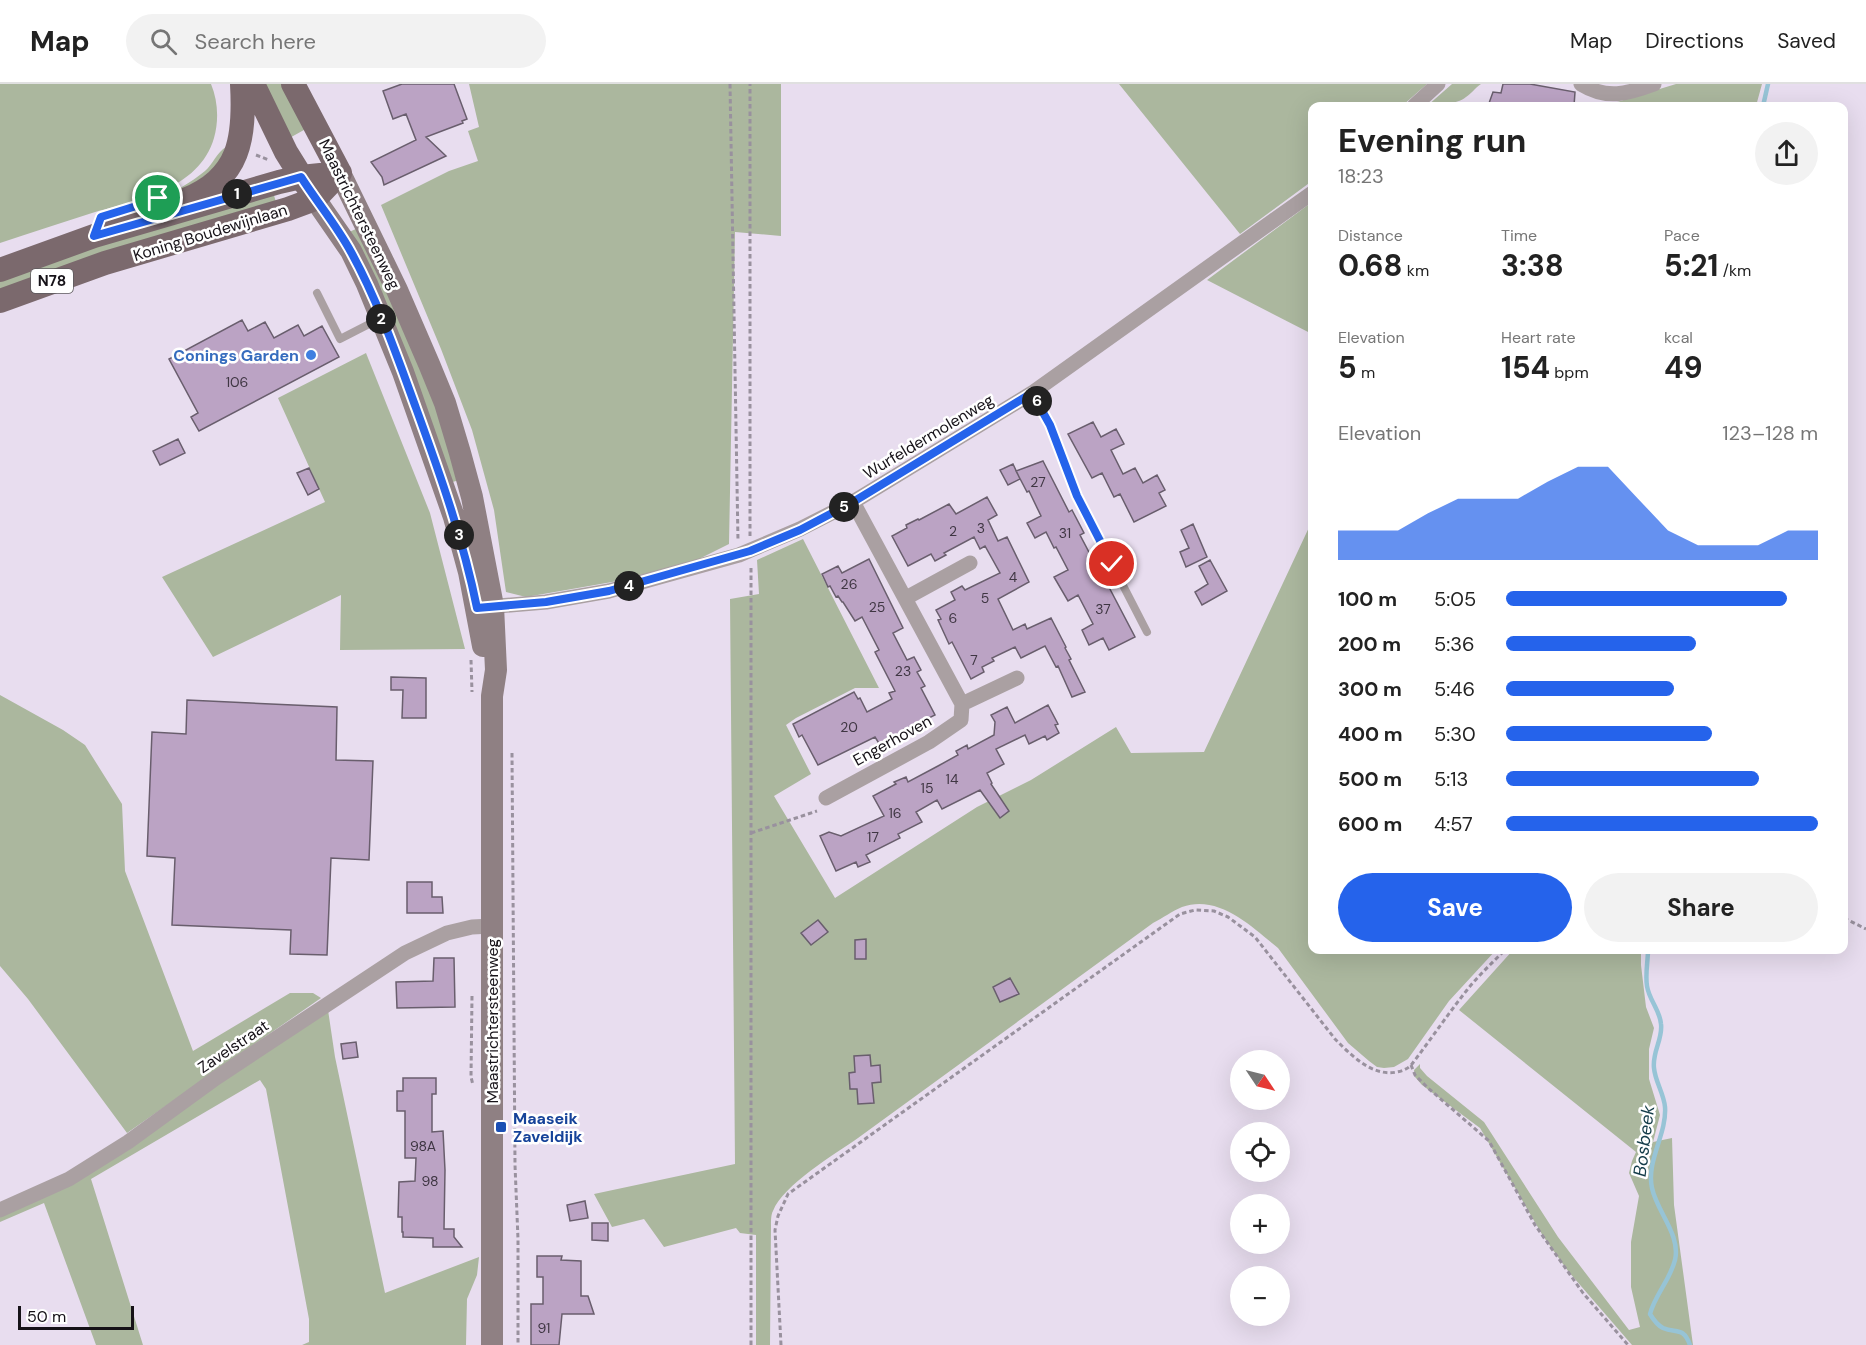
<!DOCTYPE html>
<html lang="en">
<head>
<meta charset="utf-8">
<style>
	body { margin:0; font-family:"DM Sans",sans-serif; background:#f2f2f2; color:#222; height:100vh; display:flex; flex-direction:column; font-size:22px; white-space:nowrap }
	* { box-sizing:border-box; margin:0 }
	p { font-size:20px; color:#767676 }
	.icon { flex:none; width:33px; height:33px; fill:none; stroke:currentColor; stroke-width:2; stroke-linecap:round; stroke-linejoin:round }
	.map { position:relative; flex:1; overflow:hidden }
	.drawer { position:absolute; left:1308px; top:18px; width:540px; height:852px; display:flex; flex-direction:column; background:#fff; border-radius:12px; box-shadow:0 6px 24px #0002 }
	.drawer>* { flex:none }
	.needle { width:39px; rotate:125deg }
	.controls { position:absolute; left:1230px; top:966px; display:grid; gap:12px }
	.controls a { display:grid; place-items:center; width:60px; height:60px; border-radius:50%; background:#fff; box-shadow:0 6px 24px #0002; font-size:30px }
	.scale { position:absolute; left:18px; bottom:15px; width:116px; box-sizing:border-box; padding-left:6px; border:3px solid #161218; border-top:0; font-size:16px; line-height:21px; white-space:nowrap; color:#161218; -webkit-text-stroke:4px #fff; paint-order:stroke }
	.pin { position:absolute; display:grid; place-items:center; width:51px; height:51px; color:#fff; margin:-26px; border:3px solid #fff; border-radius:50%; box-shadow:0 2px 6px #0007 }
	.km { position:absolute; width:30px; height:30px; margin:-15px; border-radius:50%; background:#222; color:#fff; font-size:16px; line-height:30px; text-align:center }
	.round { display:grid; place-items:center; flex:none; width:63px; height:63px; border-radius:32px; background:#f2f2f2 }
	.headline { display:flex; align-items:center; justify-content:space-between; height:102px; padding:0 30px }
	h1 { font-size:33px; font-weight:700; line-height:45px }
	.figures { display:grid; grid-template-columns:repeat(3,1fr); gap:9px; height:102px; padding:6px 30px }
	.figures div { display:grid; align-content:center }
	.figures b { font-size:30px; font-weight:700 }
	.figures small { font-size:16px; font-weight:400 }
	.figures p { font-size:16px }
	.chart { height:168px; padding:12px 30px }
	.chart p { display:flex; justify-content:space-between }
	.chart svg { width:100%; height:108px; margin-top:6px; fill:#2563eb; opacity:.7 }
	.cta { display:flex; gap:12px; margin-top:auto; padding:12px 30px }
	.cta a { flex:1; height:69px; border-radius:36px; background:#2563eb; color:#fff; font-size:24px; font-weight:700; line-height:69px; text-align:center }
	.cta a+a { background:#f2f2f2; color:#222 }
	ul { padding:0 30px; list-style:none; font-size:20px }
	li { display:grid; grid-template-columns:96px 72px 1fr; align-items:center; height:45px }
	li i { height:15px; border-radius:8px; background:#2563eb }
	header { display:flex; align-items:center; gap:36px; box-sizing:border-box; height:84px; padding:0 30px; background:#fff; border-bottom:2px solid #e0e0e0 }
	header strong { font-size:28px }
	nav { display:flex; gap:33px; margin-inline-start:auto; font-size:21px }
	.search { width:420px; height:54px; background:#f2f2f2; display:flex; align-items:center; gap:15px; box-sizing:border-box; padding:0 21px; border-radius:33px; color:#767676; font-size:22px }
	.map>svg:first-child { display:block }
	.green { fill:#abb79e }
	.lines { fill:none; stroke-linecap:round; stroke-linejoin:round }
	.stream { stroke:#97c4d6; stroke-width:4.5 }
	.building { fill:#bba3c4; stroke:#695e6d; stroke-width:1.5 }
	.path { stroke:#99919e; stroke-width:3; stroke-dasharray:4.5 3; stroke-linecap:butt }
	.service { stroke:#aaa0a2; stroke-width:8 }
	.minor { stroke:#aaa0a2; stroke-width:15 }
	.secondary { stroke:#8f8083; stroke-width:22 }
	.primary { stroke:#7b696d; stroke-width:24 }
	.route-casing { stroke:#fff; stroke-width:12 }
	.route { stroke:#2563eb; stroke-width:8 }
	.shop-dot { fill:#3f7fe0; stroke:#fff; stroke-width:2 }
	.transit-dot { fill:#1a4fb4; stroke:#fff; stroke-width:2 }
	.labels { text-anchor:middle; stroke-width:5; stroke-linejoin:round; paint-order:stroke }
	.number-label { font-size:14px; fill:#3f3643 }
	.shield { fill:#fff; stroke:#5c595d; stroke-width:1.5 }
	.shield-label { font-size:15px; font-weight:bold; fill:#161218 }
	.street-label { font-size:16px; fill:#161218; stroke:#fff }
	.shop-label { font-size:16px; font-weight:bold; fill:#366cbe; stroke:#fff; text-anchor:end }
	.transit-label { font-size:16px; font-weight:bold; fill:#164399; stroke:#fff; text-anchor:start }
	.water-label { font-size:18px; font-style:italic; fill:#153d4a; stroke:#fff }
</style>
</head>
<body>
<header>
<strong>Map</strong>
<div class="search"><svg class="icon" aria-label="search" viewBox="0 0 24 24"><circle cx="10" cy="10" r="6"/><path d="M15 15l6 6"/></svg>Search here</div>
<nav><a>Map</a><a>Directions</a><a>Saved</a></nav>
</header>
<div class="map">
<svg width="1866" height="1261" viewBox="0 0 1866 1261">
	<rect width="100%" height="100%" fill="#e8ddef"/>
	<!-- green -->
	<path class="green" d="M0 0H211C218 17 219 36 214 54 199 106 136 116 92 129 61 139 30 149 0 159Z
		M259 0H287L311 42 286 56Z
		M469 0H781V152L735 148 729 460 693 478 612 498 526 513 506 508 494 426 472 346 441 265 381 121 449 87 478 77 468 47 479 43Z
		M1119 0H1427L1402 22H1312V97L1240 150Z
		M1452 0H1481C1474 5 1472 9 1466 13 1461 18 1454 17 1448 22H1427Z
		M1676 0H1762L1756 22H1604Z
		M226 63 227 73 180 112 152 124 105 139 104 134C139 123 176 111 205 87 213 80 217 68 226 63Z
		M272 105 276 118 0 210V195Z
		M1312 118V250L1207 196Z
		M358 144 415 268 463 395 449 399 347 149Z
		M366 269 430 429 465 565 340 566 341 511 213 573 162 493 325 418 278 314Z
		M1312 437V866H1496L1449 917 1408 975 1394 983 1384 984 1377 983 1369 977 1348 959 1278 864C1252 843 1219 810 1182 823 1172 827 1163 834 1153 839L858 1054C835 1070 783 1101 773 1127 771 1130 771 1137 771 1141L770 1261H756V1151L740 1149 736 1144 664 1163 644 1135 612 1143 594 1110 735 1080 730 515 759 510 757 476 803 455 879 604H855L796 634 786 641 811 690 774 712 835 814 977 723 1031 696 1116 643 1131 669 1204 668Z
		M0 611 63 646 85 661 122 720 125 787 193 967 290 909H313L321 914 127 1049 28 915 0 882Z
		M1513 866H1641V881L1646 923 1654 944 1649 965V995L1660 1031 1653 1058 1672 1054 1674 1121 1693 1261H1632L1568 1187 1543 1152 1480 1044 1422 1001 1415 993 1414 986 1420 980V984L1427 992 1484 1038 1558 1153 1629 1246 1640 1243 1631 1203V1158L1639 1112 1629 1089 1632 1077 1636 1068 1459 926Z
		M328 926 335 973 385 1209 479 1173 477 1191 467 1215 466 1261H302L309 1258V1235L266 1005 260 996 91 1095 143 1261H96L44 1119 0 1138V1131L203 1010Z"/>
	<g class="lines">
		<!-- stream -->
		<path class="stream" d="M1763 22 1768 0
			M1648 866C1648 877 1645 890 1647 902 1649 916 1660 926 1661 940 1663 955 1652 968 1654 984 1655 997 1664 1010 1665 1023 1667 1050 1646 1077 1652 1104 1657 1128 1681 1151 1675 1176 1670 1196 1655 1211 1650 1230 1653 1235 1657 1241 1663 1244 1676 1250 1683 1242 1690 1261"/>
	</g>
	<!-- building -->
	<path class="building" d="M402 0H454L467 35 462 37 463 39 426 53 446 72 384 101 382 93 371 78 416 56 406 30 393 35 383 7Z
		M1503 0H1530L1575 8 1574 22H1488L1493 8 1501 9Z
		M242 236 248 247 265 238 274 254 298 241 304 252 322 242 339 273 199 347 191 333 198 329 169 275Z
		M1093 338 1101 353 1116 345 1124 360 1111 366 1123 390 1135 384 1143 399 1157 391 1165 406 1159 409 1166 422 1134 438 1120 410 1114 413 1102 389 1092 394 1068 350Z
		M178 355 185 369 160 381 153 367Z
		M1043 377 1069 428 1072 426 1084 449 1080 451 1100 489 1101 488 1135 553 1109 566 1103 554 1089 561 1082 546 1093 540 1078 511 1068 517 1054 493 1068 486 1056 463 1054 464 1046 448 1035 454 1027 439 1041 432 1029 407 1027 408 1016 387Z
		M1013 380 1020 395 1008 401 1000 386Z
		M309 384 319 405 308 411 297 389Z
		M987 413 997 431 988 436 998 457 1007 453 1029 498 998 515 1013 546 1025 540 1027 545 1051 534 1066 563 1065 564 1071 575 1069 576 1085 608 1072 613 1058 582 1056 583 1045 562 1021 574 1015 563 992 574 994 577 982 583 984 588 971 595 952 558 949 560 938 536 941 535 936 526 955 516 951 508 962 502 965 506 1000 489 985 462 980 465 974 453 944 469 946 471 935 477 931 470 908 482 892 452 907 444 906 441 918 435 919 436 949 420 956 430Z
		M1193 440 1207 473 1186 483 1180 468 1189 464 1181 446Z
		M869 475 903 544 893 549 907 576 914 573 921 586 917 588 925 602 921 604 935 631 913 642 916 648 905 654 903 650 880 661 875 653 818 681 802 651 799 653 793 640 854 608 858 615 860 614 867 628 892 615 889 609 895 607 875 568 879 566 862 533 855 537 843 518H842L838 512 836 513 830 502 828 503 822 490 838 482 842 489Z
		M1210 476 1227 507 1202 521 1195 508 1208 500 1199 482Z
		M391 593 426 594V634H402L403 606H391Z
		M187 616 337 623 336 676 373 677 369 776 331 774 327 871 290 870 291 846 172 841 175 774 147 772 152 648 186 650Z
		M1048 621 1058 640 1055 641 1059 649 1047 656 1045 652 1029 660 1025 651 996 665 1004 680 987 689 992 699 991 700 1009 727 1000 734 980 706 942 725 937 716 916 728 922 738 898 750 900 754 866 771 870 778 858 783 856 778 836 787 820 752 829 748 841 752 884 732 873 712 896 700 894 698 906 693 908 698 938 682 958 671 956 667 967 661 968 665 994 651 995 638 991 631 1007 623 1015 639Z
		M407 798H432V813H442L443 829H407Z
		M818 836 828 848 811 861 801 849Z
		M866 855V875H855V856Z
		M434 874H454L455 923 397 924 396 898 433 897Z
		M1010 894 1019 910 1000 918 993 903Z
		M356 958 358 973 343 975 341 960Z
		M870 971 871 982 880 981 881 998 872 999 874 1019 858 1020 857 1005H850L849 989 855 988 854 972Z
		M403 994H436V1010H432V1048L443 1047 445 1086 444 1145H454V1153L462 1163H433V1154L403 1153V1148H402V1133H398L399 1098 415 1097 416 1074H405V1027H397V1007H403Z
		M585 1117 588 1134 570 1137 567 1121Z
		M592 1139H608V1157L592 1156Z
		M537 1172H562L561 1176 581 1177V1212H588L594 1230H562L559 1261H531V1220H543V1193H537Z"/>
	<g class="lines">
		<!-- path -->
		<path class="path" d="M730 0 738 457
			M256 71 269 76
			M750 452V0
			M471 576 472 608
			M512 669 515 1081 518 1155V1261
			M751 749 817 727
			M1844 834 1866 845
			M472 912 471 993 473 1001
			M1411 981 1415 991 1428 1004 1489 1057 1535 1141 1583 1209 1628 1261
			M751 1261V483
			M781 1261 775 1146 778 1132 788 1110 1180 830 1195 826 1214 827 1228 833 1255 853 1335 955C1351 971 1372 993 1397 988 1403 987 1409 984 1412 980 1431 955 1448 930 1467 906 1478 892 1492 879 1505 866"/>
		<!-- service -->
		<path class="service" d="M317 209 340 255 379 235
			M1032 309 1050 341 1077 412 1147 548"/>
		<!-- minor -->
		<path class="minor" d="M1581 0C1607 16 1627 10 1654 0
			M1414 22 1438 0
			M906 514 970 479
			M486 523 546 518 609 507 739 471 800 445 853 418 1032 309 1312 109
			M962 620 1017 594
			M826 714 929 658 961 636 962 620 853 418
			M0 1126 69 1095 128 1058 216 994 405 869 447 849 472 843 492 842"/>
		<!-- secondary -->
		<path class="secondary" d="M340 89 397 206 429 280 445 319 460 369 472 413 493 522 496 586 492 612V1261
			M315 115 351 167 367 200 403 288 454 433 469 488 483 562"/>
		<!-- primary -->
		<path class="primary" d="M253 0 286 68 309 105
			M293 0 340 89
			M185 116C241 94 245 53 242 0
			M0 186 94 152 279 98 301 93 340 89
			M0 217 105 179 288 125 315 115 340 89"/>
	</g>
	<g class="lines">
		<!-- route casing -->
		<g class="route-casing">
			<path id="route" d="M158 114 146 119 101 133 94 152 301 93C317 118 337 142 351 168 378 217 397 272 416 324 440 390 463 455 477 524L546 518 609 507 750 467 800 446 853 418 1032 309 1050 341 1077 412 1112 480"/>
		</g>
		<!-- route -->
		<use href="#route" class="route"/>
	</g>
	<!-- markers -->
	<circle class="shop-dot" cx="311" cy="271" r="6"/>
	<rect class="transit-dot" x="495" y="1037" width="12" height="12" rx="3"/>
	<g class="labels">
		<!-- number labels -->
		<g class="number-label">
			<text x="237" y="303">106</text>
			<text x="1038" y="403">27</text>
			<text x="981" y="449">3</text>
			<text x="953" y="452">2</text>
			<text x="1065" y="454">31</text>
			<text x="1013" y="498">4</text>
			<text x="849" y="505">26</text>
			<text x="985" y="519">5</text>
			<text x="877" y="528">25</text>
			<text x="1103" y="530">37</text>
			<text x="953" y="539">6</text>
			<text x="974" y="581">7</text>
			<text x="903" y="592">23</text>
			<text x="849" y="648">20</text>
			<text x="952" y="700">14</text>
			<text x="927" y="709">15</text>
			<text x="895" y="734">16</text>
			<text x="873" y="758">17</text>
			<text x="423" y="1067">98A</text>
			<text x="430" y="1102">98</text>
			<text x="544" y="1249">91</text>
		</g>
		<!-- shield labels -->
		<rect class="shield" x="31" y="185" width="42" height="24" rx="4.5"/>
		<g class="shield-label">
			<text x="52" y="202">N78</text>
		</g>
		<!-- street labels -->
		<g class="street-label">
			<text transform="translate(360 130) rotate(64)" y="6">Maastrichtersteenweg</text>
			<text transform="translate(210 148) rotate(-17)" y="6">Koning Boudewijnlaan</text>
			<text transform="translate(928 352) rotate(-31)" y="6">Wurfeldermolenweg</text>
			<text transform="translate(892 656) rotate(-29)" y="6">Engerhoven</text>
			<text transform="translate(492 937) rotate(-90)" y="6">Maastrichtersteenweg</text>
			<text transform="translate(233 962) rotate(-34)" y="6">Zavelstraat</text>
		</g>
		<!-- shop labels -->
		<g class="shop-label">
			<text x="299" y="277">Conings Garden</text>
		</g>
		<!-- transit labels -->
		<g class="transit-label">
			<text x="513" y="1040">Maaseik<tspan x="513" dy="18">Zaveldijk</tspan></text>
		</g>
		<!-- water labels -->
		<g class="water-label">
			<text transform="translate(1644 1057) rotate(-83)" y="6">Bosbeek</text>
		</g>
	</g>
</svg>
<div class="controls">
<a><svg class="needle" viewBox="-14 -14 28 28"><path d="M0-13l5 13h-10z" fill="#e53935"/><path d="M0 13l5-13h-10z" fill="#767676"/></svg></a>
<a><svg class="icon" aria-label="locate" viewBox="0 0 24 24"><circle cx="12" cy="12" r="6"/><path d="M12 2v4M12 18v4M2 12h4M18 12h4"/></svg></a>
<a>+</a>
<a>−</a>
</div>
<div class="scale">50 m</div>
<div class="pin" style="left:158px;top:114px;background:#1e9e55"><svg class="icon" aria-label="arrive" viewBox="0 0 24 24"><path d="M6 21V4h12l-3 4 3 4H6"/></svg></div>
<div class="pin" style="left:1112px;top:480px;background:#d93025"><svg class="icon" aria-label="check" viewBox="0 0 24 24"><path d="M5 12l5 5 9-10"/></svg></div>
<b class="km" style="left:237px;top:110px">1</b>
<b class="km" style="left:381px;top:235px">2</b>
<b class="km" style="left:459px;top:451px">3</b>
<b class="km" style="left:629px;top:502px">4</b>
<b class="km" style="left:844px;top:423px">5</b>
<b class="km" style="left:1037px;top:317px">6</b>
<section class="drawer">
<div class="headline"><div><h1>Evening run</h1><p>18:23</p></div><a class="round"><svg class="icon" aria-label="share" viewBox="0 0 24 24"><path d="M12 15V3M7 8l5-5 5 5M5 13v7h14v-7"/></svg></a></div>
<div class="figures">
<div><p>Distance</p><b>0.68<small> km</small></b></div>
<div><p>Time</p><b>3:38</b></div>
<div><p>Pace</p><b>5:21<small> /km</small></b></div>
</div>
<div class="figures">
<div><p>Elevation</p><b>5<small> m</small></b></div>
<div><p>Heart rate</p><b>154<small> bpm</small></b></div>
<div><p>kcal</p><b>49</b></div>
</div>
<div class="chart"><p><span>Elevation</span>123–128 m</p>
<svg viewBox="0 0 160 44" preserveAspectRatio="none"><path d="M0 44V32L10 32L20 32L30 25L40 19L50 19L60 19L70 12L80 6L90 6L100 19L110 32L120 38L130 38L140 38L150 32L160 32V44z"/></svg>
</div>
<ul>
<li><b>100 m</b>5:05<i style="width:90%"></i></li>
<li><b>200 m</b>5:36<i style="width:61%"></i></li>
<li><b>300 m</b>5:46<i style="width:54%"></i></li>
<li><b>400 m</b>5:30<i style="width:66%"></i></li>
<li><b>500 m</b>5:13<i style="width:81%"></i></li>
<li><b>600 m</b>4:57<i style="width:100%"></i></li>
</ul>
<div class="cta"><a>Save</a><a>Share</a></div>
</section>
</div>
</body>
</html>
